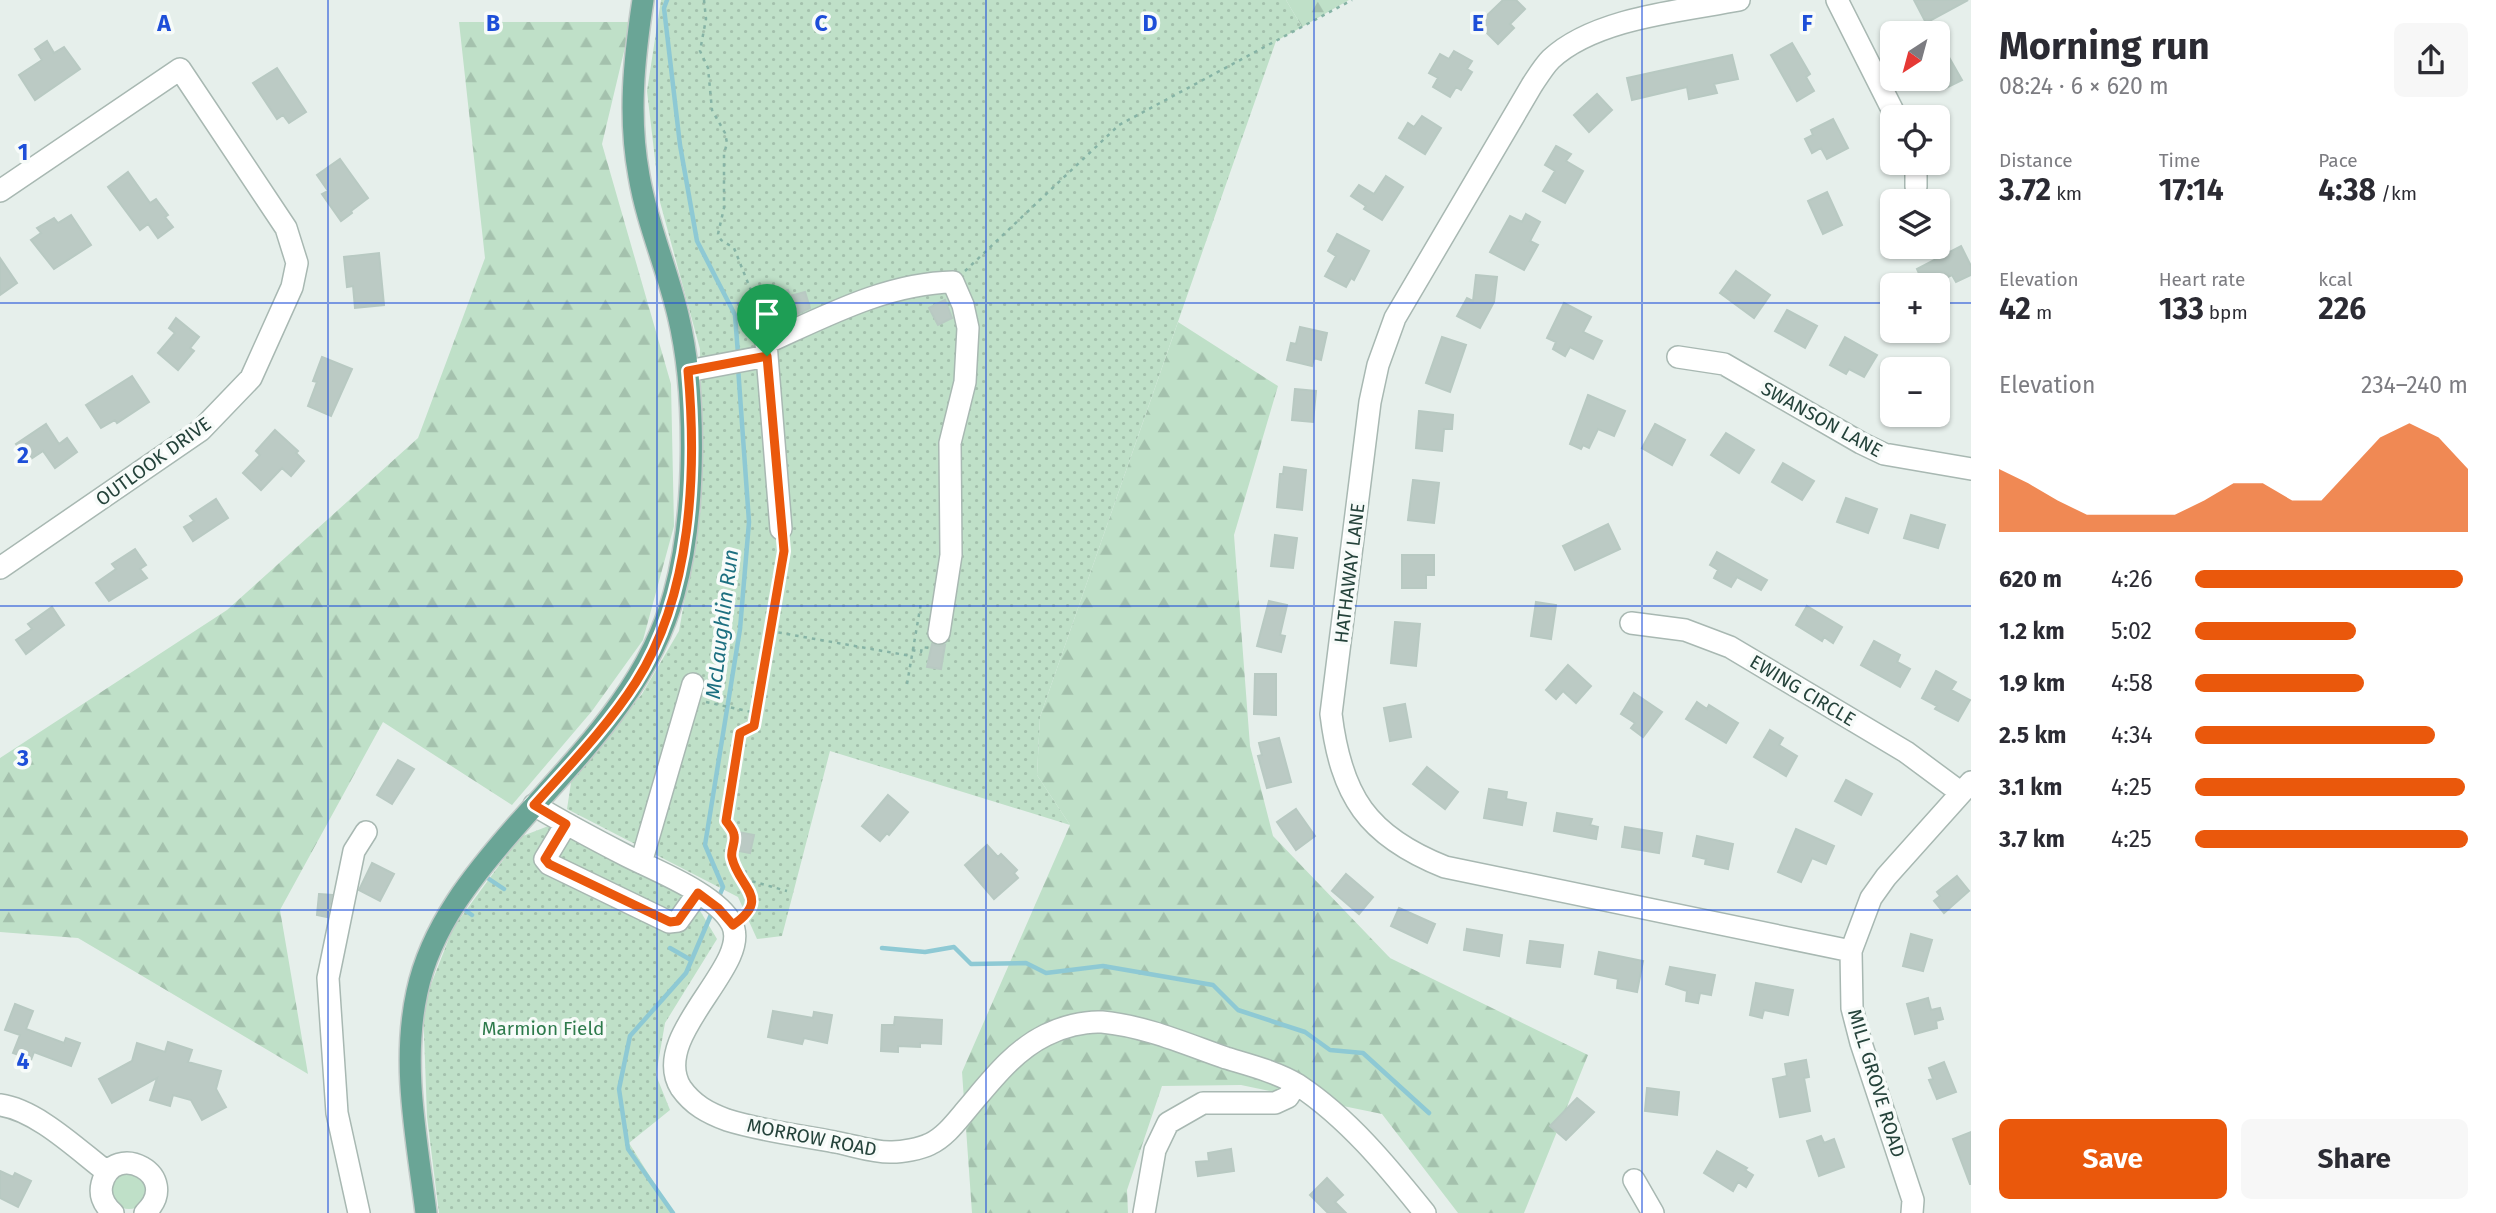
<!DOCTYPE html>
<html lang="en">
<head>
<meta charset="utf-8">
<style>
	body { margin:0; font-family:"Fira Sans",sans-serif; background:#f7f7f7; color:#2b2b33; height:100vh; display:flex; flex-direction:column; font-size:26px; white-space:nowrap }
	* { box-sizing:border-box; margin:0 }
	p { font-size:23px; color:#7c7c81 }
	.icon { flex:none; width:38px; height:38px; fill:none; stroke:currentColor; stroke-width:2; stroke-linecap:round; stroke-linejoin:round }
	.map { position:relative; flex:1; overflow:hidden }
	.sheet { display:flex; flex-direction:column; background:#fff; width:525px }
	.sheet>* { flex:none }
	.needle { width:46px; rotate:216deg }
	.tools { position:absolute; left:1880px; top:21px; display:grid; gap:14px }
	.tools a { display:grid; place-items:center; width:70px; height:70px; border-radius:10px; background:#fff; box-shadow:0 2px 5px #0004; font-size:35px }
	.pin { position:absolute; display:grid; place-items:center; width:60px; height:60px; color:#fff; margin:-72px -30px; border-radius:50% 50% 50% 0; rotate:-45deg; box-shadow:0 0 7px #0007 }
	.pin .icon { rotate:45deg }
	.round { display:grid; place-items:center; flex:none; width:74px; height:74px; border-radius:10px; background:#f7f7f7 }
	.head { display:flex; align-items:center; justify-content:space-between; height:119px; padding:0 28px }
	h1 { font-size:38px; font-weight:700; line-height:52px }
	.metrics { display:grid; grid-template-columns:repeat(3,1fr); gap:10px; height:119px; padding:7px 28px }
	.metrics div { display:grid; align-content:center }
	.metrics b { font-size:30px; font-weight:700 }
	.metrics small { font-size:19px; font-weight:400 }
	.metrics p { font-size:19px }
	.chart { height:196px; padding:14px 28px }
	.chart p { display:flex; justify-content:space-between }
	.chart svg { width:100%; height:126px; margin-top:7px; fill:#ea580c; opacity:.7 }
	.button { display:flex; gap:14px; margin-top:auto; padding:14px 28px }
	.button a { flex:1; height:80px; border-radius:10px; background:#ea580c; color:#fff; font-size:28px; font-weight:700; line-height:80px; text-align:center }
	.button a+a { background:#f7f7f7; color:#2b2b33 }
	ul { padding:0 28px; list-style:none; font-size:23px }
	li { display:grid; grid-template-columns:112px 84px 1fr; align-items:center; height:52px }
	li i { height:18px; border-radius:9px; background:#ea580c }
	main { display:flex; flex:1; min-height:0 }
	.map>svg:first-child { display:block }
	.grass { fill:#bfe0c8 }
	.forest { fill:url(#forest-firs) }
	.park { fill:url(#park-dots) }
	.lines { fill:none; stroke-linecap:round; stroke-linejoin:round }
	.stream { stroke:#8ec9d4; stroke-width:4.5 }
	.building { fill:#bbcac4; stroke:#b8c9c2; stroke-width:2 }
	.minor-casing { stroke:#a8b8b2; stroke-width:24 }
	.major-casing { stroke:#c2cac8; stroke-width:24 }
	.path { stroke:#86b3a5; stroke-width:2.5; stroke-dasharray:3.5 5; stroke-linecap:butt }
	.minor { stroke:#fff; stroke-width:21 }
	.major { stroke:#6aa596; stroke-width:21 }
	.route-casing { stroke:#fff; stroke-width:14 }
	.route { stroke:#ea580c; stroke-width:9 }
	.grid { fill:none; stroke:#1d4ed8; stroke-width:2; stroke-opacity:0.55 }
	.labels { text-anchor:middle; stroke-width:7; stroke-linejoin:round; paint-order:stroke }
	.street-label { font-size:19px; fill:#24423a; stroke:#f7fbf9 }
	.park-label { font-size:19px; fill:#2d7a4b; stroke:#f7fbf9 }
	.water-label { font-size:21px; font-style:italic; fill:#1c6f80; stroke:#f7fbf9 }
	.grid-label { font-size:23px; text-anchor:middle; font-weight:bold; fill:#1d4ed8; stroke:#f7fbf9; stroke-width:7; stroke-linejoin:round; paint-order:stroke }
</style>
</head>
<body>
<main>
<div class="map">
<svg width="1971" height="1213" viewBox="0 0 1971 1213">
	<defs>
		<pattern id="forest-firs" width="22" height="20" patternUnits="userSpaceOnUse" patternTransform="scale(1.75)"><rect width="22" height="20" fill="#bfe0c8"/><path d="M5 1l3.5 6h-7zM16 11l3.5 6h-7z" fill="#a4c1ad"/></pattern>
		<pattern id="park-dots" width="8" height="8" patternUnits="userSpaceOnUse" patternTransform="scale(1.75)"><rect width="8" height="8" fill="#bfe0c8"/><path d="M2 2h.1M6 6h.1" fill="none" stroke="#a4c1ad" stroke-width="1.8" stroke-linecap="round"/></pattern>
	</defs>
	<rect width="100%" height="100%" fill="#e6efeb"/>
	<!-- grass -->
	<path class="grass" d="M111 1191a18 18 0 1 1 36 0a18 18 0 1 1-36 0Z"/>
	<!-- forest -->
	<path class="forest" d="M1286 0H1349L1302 27Z
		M459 22H631L602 144 671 384 674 526 643 640 592 711 512 805 383 722 280 910 308 1074 78 938 0 932V758L227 610 418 438 485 258Z
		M1178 322 1278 386 1234 535 1250 746 1273 836 1390 958 1588 1055 1524 1213H1458L1382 1114 1241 1085 1162 1086 1127 1190 1128 1213H972L962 1072 1070 825 1037 775 1040 717Z"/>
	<!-- park -->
	<path class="park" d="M661 0H1286L1302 27 1276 41 1040 717 1037 775 1070 825 830 751 782 936 757 939 738 897 567 809 572 776 642 694 679 631 701 508 700 349 660 202 647 91Z
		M551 825 690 894 717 939 665 1023 656 1075 670 1110 629 1143 673 1213H439L427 1117 423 1005 453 928 520 837Z"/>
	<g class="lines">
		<!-- stream -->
		<path class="stream" d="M667 0 664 8 680 145 697 241 735 315 738 354
			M486 877 504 889
			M718 899 723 887 705 845 740 629 749 522 738 367
			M463 909 472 915
			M670 948 691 960
			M882 948 925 952 954 947 971 964 1026 963 1046 973 1103 966 1213 985 1238 1010 1305 1032 1330 1050 1363 1053 1429 1113
			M673 1213 628 1149 619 1089 630 1036 686 973 713 910"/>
	</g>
	<!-- building -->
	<path class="building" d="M1503 0H1516L1525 9 1510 24 1514 28 1498 44 1478 24Z
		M1914 0H1968L1926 23Z
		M47 41 54 53 64 47 80 69 35 100 19 75 42 60 35 49Z
		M1792 43 1810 74 1806 77 1814 91 1797 101 1771 55Z
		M1454 51 1472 61 1467 69 1472 72 1461 90 1456 87 1450 97 1433 87 1438 78 1429 73 1440 54 1449 59Z
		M1946 52 1962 80 1944 89 1937 77V56Z
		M1732 55 1738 79 1714 84 1717 93 1689 99 1687 87 1632 100 1627 78Z
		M277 68 306 112 289 123 283 115 277 119 253 83Z
		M1597 94 1612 110 1589 132 1574 115Z
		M1422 116 1441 128 1425 154 1399 138 1408 123 1414 127Z
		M1833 119 1848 148 1827 159 1821 148 1812 153 1805 139 1813 135 1811 130Z
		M1556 146 1571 154 1566 161 1583 171 1565 203 1543 191 1555 171 1545 165Z
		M340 159 368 198 351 211 352 213 341 221 322 194 328 191 317 175Z
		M128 172 150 203 156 199 168 215 165 217 173 227 158 238 148 224 140 230 108 187Z
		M1386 176 1403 187 1382 220 1364 209 1366 206 1351 196 1359 185 1374 194Z
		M1827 192 1842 225 1823 234 1808 201Z
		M1526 214 1540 222 1530 241 1538 245 1524 270 1490 252 1510 216 1522 222Z
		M71 215 91 245 54 269 31 240 41 233 37 228 54 218 58 223Z
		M1337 234 1369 251 1354 280 1351 278 1346 287 1325 276 1336 256 1328 251Z
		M1961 246 1971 266V275L1956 282 1952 275 1931 285H1924L1917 269Z
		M379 253 384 305 355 308 353 286 347 287 344 257Z
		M0 258 17 283 0 295Z
		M1736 271 1770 295 1754 318 1720 293Z
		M1476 275 1497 277 1494 302 1480 328 1457 316 1467 298 1473 301Z
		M788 290 790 296 805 292 810 308 778 323 770 296Z
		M945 300 952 318 938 325 929 308Z
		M1564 303 1591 317 1583 332 1602 341 1593 359 1570 347 1565 356 1553 349 1556 342 1547 338Z
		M1787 310 1817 326 1805 348 1775 331Z
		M176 318 199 337 190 348 194 351 178 370 158 353 175 333 169 328Z
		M1300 327 1327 333 1321 360 1314 358 1312 366 1287 360 1291 343 1296 344Z
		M1442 337 1466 345 1450 392 1426 383Z
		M1845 337 1877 355 1864 377 1849 369 1846 374 1830 365Z
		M322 357 352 369 331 416 308 406 317 382 313 381Z
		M132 376 149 402 117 423 115 420 101 428 86 405Z
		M1295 389 1316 391 1313 422 1292 420Z
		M1588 395 1625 411 1614 436 1598 429 1589 448 1583 445 1581 449 1570 444Z
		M1419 411 1453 415 1452 429H1444L1442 451 1416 448Z
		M46 424 59 444 67 438 77 452 55 468 43 451 28 461 16 444Z
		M1655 424 1685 440 1672 465 1642 448Z
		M275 430 298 451 296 453 304 461 291 476 282 468 261 490 243 473 260 455 256 451Z
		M1726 433 1754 450 1739 473 1711 455Z
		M1783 463 1814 481 1802 500 1772 482Z
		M1284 467 1306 470 1302 510 1277 507 1280 474H1283Z
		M1413 480 1439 483 1434 523 1408 520Z
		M1846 498 1877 509 1868 533 1837 522Z
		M216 499 228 518 193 541 184 527 194 521 190 516Z
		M1911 515 1945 525 1938 548 1904 538Z
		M1608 524 1620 549 1575 570 1563 546Z
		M1275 535 1297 538 1293 568 1271 566Z
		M135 549 146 565 140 569 147 578 109 601 96 583 116 569 112 564Z
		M1717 552 1767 580 1761 590 1737 577 1731 587 1714 578 1718 570 1710 565Z
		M1402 555H1434V575H1426V588H1402Z
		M1269 601 1287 605 1280 635 1285 636 1281 652 1257 646Z
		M1536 602 1556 605 1551 639 1531 636Z
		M1807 606 1842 627 1833 643 1824 637 1822 641 1796 625Z
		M52 607 64 625 26 654 16 640 32 629 28 624Z
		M1395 622 1420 624 1416 666 1391 663Z
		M1874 641 1900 655 1897 662 1910 669 1900 687 1861 665Z
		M932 644 938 646 945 645 941 669 927 667Z
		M1568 665 1591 686 1576 703 1563 691 1556 699 1546 690Z
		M1936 671 1956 682 1951 690 1970 700 1958 721 1935 709 1937 706 1922 698Z
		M1255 674H1276V715L1254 714Z
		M1634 693 1662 712 1643 737 1631 728 1635 723 1621 714Z
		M1697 702 1707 709 1709 705 1738 723 1726 743 1686 719Z
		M1405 704 1411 737 1390 741 1384 708Z
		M1770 730 1783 738 1779 745 1797 756 1786 776 1754 757Z
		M1279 738 1291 782 1267 788 1258 756 1262 755 1259 743Z
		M398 760 414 769 392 804 377 795Z
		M1427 767 1458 792 1445 809 1413 784Z
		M1846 780 1872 794 1861 815 1835 801Z
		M1489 789 1507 792 1506 799 1526 803 1522 825 1484 818Z
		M888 795 908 812 889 835 887 833 880 841 862 826Z
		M1296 809 1315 836 1296 850 1277 822Z
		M1557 813 1592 819 1590 825 1598 827 1596 839 1554 831Z
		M1625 827 1662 833 1659 853 1622 847Z
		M1796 829 1834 846 1826 864 1812 858 1801 882 1778 872Z
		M738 832 754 835 750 853 734 850Z
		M1697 836 1733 844 1728 869 1705 864 1706 859 1693 856Z
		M987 845 998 857 1001 854 1017 870 1014 873 1018 878 994 899 965 865Z
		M372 863 394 874 380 901 359 890Z
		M1346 874 1373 897 1359 914 1332 891Z
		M1957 876 1969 891 1944 913 1934 901 1940 896 1937 892Z
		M319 894 332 895 327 917 317 915Z
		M1399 908 1435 924 1427 943 1391 926Z
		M1467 929 1502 935 1499 956 1464 950Z
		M1911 934 1932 940 1923 971 1903 966Z
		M1530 941 1563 945 1560 967 1527 963Z
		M1599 952 1643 961 1637 992 1617 988 1618 979 1595 974Z
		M1670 967 1715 975 1711 995 1700 993 1698 1003 1686 1001 1687 991 1666 984Z
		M1756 983 1793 990 1788 1015 1764 1010 1762 1018 1750 1015Z
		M1928 998 1931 1010 1940 1008 1943 1019 1936 1021 1937 1028 1915 1034 1907 1004Z
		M15 1004 33 1011 26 1029 64 1043 66 1038 80 1043 71 1066 34 1052 31 1060 13 1053 20 1035 5 1030Z
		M773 1011 813 1018 814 1012 832 1015 827 1043 804 1038 802 1044 768 1037Z
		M895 1017 942 1020 941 1044 920 1043V1047L898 1046V1052L881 1051 882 1025H894Z
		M168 1042 192 1050 188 1062 221 1071 216 1089 226 1107 202 1120 191 1100 173 1095 170 1106 150 1100 157 1078 112 1103 99 1079 132 1061 137 1043 165 1052Z
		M1806 1060 1809 1077 1804 1078 1810 1111 1780 1117 1773 1079 1787 1076 1785 1064Z
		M1944 1062 1956 1092 1937 1099 1929 1080 1933 1079 1929 1068Z
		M1647 1088 1679 1092 1677 1115 1645 1111Z
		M1577 1098 1594 1112 1566 1140 1550 1126Z
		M1971 1132V1184H1970L1953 1139Z
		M1821 1136 1824 1143 1834 1139 1844 1167 1819 1176 1807 1141Z
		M1231 1149 1234 1171 1198 1176 1196 1162 1209 1161 1208 1153Z
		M1717 1151 1747 1168 1745 1170 1753 1175 1746 1187 1738 1182 1733 1191 1704 1173Z
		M0 1171 13 1177 15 1173 31 1181 18 1207 0 1198Z
		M1327 1178 1343 1195 1335 1202 1346 1213H1328L1310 1195Z"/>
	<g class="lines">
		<!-- minor casing -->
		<g class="minor-casing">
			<path id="minor" d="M1739 0C1681 11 1595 18 1551 59 1544 66 1538 76 1532 85L1395 318 1378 365 1370 402 1331 714C1341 796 1367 836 1445 867L1851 951
				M1837 0 1896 117
				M1916 163V187
				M0 191 180 69 286 228 297 263 292 287 251 378 201 430 0 568
				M758 315 766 343 781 529
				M766 343C824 317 887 283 953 282L963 305 968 328 965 382 950 443 951 555 939 633
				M1678 357 1724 364 1861 443 1884 454 1971 469
				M688 371 767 356
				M1631 623 1685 630 1730 647 1906 752 1960 792
				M534 805C564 823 594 839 625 855 654 870 717 894 732 924 753 965 648 1036 681 1088 693 1105 708 1113 727 1120 762 1131 799 1135 835 1142 853 1145 874 1153 892 1152 902 1152 920 1149 930 1144 945 1137 956 1122 967 1109 990 1082 1013 1051 1046 1035 1062 1027 1084 1021 1102 1022 1145 1026 1186 1044 1226 1058 1249 1065 1277 1072 1298 1085 1348 1118 1388 1167 1425 1213
				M566 824 545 859 549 864 669 922 678 921 698 893
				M641 863 693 684
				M0 1105C37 1110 78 1150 107 1172
				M1634 1180 1653 1213
				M113 1213C104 1205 99 1196 102 1184 113 1139 184 1175 145 1213
				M359 1213 337 1113 328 978 354 851 366 832
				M1144 1213 1155 1150 1168 1123 1203 1103H1275L1288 1097 1296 1084
				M1912 1213 1913 1200 1861 1043 1852 1008 1851 951 1871 898 1886 877 1971 782"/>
		</g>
		<!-- major casing -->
		<g class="major-casing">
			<path id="major" d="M426 1213C417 1140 401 1065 417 992 431 926 474 874 517 825 579 755 649 687 674 594 696 516 697 394 678 315 667 268 647 224 639 176 628 117 634 59 643 0"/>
		</g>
		<!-- path -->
		<path class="path" d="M704 0 706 19 700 51 708 68 712 110 725 133 727 143 724 154V208L718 234 721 240 734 248 754 298
			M965 271 1119 125 1352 0
			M770 631 911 656
			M912 650 921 652 922 647 929 648
			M907 684 921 603
			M706 702 756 713
			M744 879 787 891
			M749 915C757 884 731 877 731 852 731 847 733 841 734 835L726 821 740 733 754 726 783 546"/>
		<!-- minor -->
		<use href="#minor" class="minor"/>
		<!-- major -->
		<use href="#major" class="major"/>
	</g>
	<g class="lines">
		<!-- route casing -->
		<g class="route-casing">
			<path id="route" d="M767 356 784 551 754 726 740 733 726 821C728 824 734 831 734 835 736 843 730 850 732 858 739 888 772 898 733 925L718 908 698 893 678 921 670 922 549 864 545 859 566 824 534 805C569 766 608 726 636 682 692 594 697 472 688 371Z"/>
		</g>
		<!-- route -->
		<use href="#route" class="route"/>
	</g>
	<!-- grid -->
	<path class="grid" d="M328 0V1213M657 0V1213M986 0V1213M1314 0V1213M1642 0V1213M0 303H1892M1937 303H1971M0 606H1971M0 910H1971"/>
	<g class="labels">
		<!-- street labels -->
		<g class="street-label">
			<text transform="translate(1822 419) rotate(29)" y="7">SWANSON LANE</text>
			<text transform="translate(153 461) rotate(-36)" y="7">OUTLOOK DRIVE</text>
			<text transform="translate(1349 573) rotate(-83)" y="7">HATHAWAY LANE</text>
			<text transform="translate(1803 690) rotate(31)" y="7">EWING CIRCLE</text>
			<text transform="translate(1877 1083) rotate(73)" y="7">MILL GROVE ROAD</text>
			<text transform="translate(812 1137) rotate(11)" y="7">MORROW ROAD</text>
		</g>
		<!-- park labels -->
		<g class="park-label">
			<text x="543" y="1035">Marmion Field</text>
		</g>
		<!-- water labels -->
		<g class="water-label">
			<text transform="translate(722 624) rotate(-83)" y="7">McLaughlin Run</text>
		</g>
	</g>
	<g class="grid-label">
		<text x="164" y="31">A</text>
		<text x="493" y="31">B</text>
		<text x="821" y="31">C</text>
		<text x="1150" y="31">D</text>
		<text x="1478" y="31">E</text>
		<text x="1807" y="31">F</text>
		<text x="23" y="160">1</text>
		<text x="23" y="463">2</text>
		<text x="23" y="766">3</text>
		<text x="23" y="1069">4</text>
	</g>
</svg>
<div class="tools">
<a><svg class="needle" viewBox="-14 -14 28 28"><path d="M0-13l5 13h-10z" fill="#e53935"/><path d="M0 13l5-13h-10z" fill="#7c7c81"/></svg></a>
<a><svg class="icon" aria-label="locate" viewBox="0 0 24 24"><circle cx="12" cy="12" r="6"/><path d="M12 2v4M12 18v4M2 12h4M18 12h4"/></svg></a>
<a><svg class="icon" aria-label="layers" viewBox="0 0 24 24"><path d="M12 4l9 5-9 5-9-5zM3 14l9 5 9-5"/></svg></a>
<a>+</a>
<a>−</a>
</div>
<div class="pin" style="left:767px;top:356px;background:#1e9e55"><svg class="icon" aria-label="arrive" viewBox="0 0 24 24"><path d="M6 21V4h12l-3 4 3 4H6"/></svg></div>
</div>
<section class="sheet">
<div class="head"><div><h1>Morning run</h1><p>08:24 · 6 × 620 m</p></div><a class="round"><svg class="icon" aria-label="share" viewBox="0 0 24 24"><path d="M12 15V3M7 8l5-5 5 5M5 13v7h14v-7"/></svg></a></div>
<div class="metrics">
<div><p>Distance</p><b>3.72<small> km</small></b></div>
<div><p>Time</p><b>17:14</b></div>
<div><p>Pace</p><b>4:38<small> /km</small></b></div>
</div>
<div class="metrics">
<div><p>Elevation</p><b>42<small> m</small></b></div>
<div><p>Heart rate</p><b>133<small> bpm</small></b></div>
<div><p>kcal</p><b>226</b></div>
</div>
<div class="chart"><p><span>Elevation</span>234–240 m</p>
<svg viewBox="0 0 160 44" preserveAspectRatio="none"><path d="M0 44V22L10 27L20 33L30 38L40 38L50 38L60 38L70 33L80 27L90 27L100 33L110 33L120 22L130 11L140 6L150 11L160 22V44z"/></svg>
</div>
<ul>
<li><b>620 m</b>4:26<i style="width:98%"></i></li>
<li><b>1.2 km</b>5:02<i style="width:59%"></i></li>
<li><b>1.9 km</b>4:58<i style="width:62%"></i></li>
<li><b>2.5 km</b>4:34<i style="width:88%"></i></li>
<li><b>3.1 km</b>4:25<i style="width:99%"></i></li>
<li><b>3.7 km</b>4:25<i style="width:100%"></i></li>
</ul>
<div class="button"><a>Save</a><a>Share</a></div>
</section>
</main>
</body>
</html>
